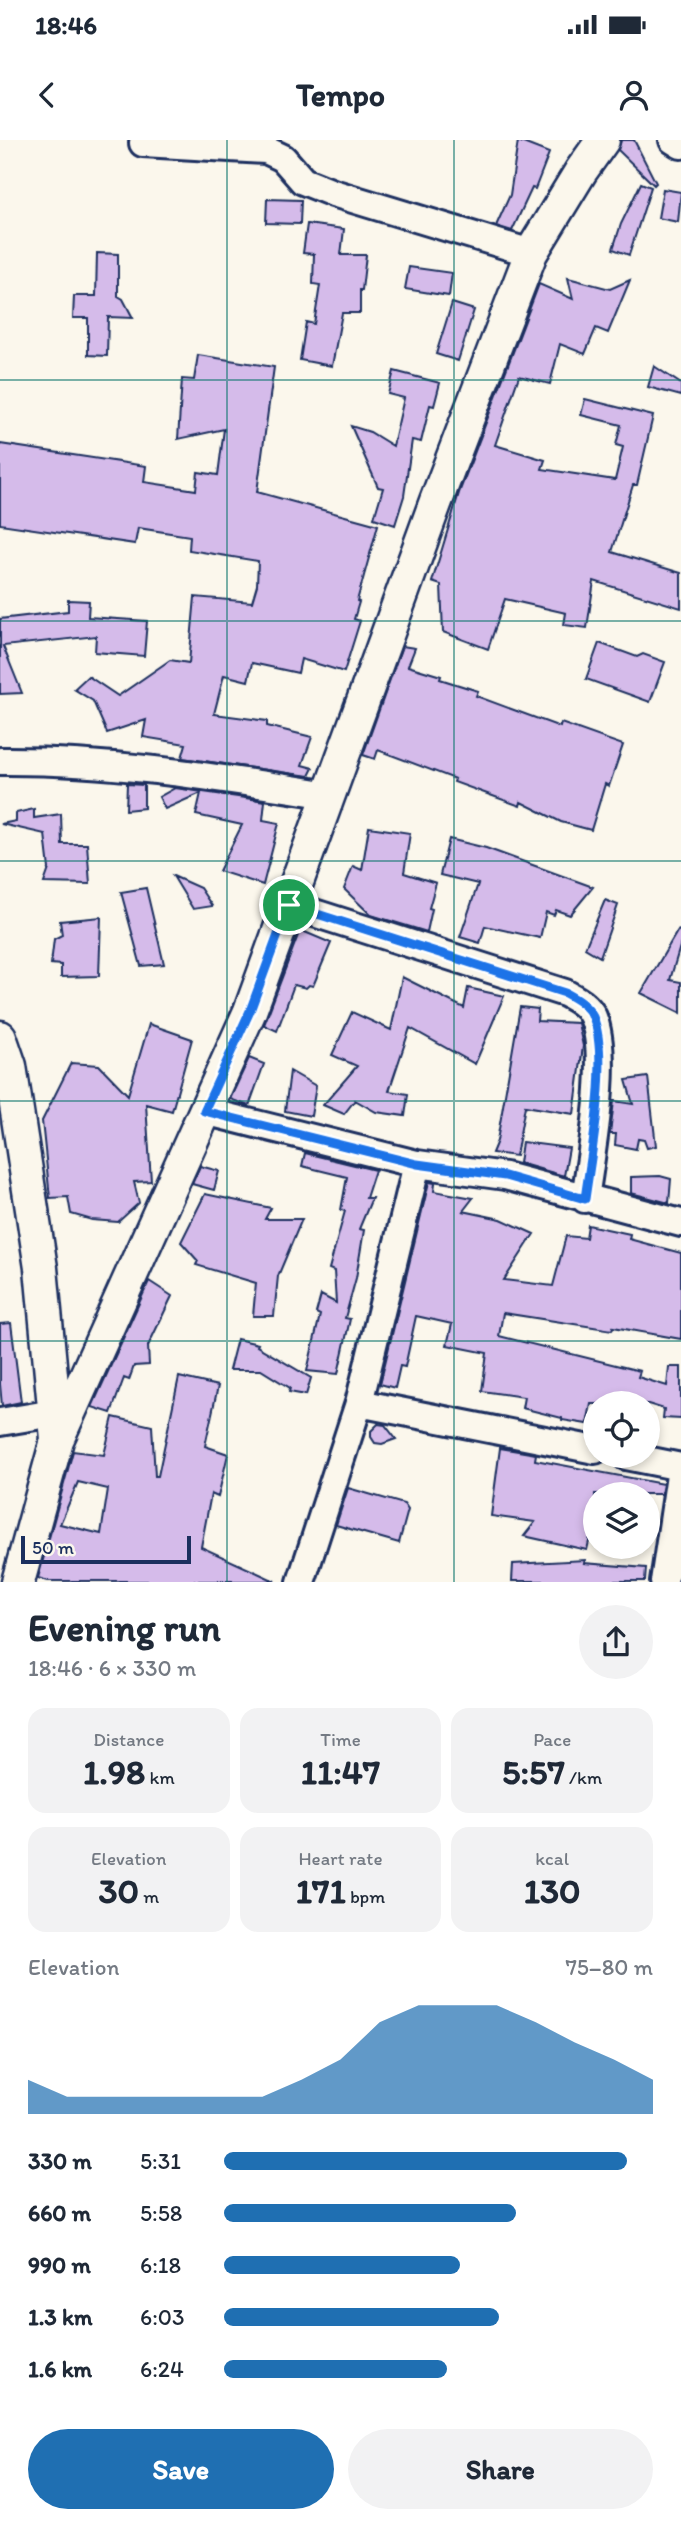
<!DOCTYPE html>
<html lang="en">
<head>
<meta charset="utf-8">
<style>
	body { margin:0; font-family:Itim,sans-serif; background:#f2f2f3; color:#1f2937; height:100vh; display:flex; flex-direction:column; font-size:26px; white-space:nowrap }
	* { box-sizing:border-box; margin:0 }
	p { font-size:23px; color:#747a83 }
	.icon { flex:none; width:38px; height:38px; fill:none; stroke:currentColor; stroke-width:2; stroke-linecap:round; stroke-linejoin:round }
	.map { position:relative; height:1442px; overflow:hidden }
	.side { display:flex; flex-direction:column; background:#fff; flex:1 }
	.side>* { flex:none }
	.tools { position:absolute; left:583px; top:1251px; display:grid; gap:14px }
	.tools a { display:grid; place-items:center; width:77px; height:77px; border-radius:50%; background:#fff; box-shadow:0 4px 10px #0003; font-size:35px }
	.scale { position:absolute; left:21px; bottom:18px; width:170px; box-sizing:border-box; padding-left:7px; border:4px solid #1b2f5e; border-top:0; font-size:19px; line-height:24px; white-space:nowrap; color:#1b2f5e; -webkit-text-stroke:5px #fbf7ec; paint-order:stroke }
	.pin { position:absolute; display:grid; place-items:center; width:60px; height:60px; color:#fff; margin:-30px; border:4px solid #fff; border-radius:50%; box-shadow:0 2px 7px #0007 }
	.round { display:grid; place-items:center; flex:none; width:74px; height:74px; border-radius:37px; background:#f2f2f3 }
	.overview { display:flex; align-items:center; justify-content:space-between; height:119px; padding:0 28px }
	h1 { font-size:38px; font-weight:800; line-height:52px }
	.figures { display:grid; grid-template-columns:repeat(3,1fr); gap:10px; height:119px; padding:7px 28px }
	.figures div { display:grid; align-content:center; border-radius:18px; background:#f2f2f3; text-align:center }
	.figures b { font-size:35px; font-weight:800 }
	.figures small { font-size:19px; font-weight:400 }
	.figures p { font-size:19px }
	.chart { height:196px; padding:14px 28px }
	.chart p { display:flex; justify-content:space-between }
	.chart svg { width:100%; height:126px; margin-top:7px; fill:#1f6fb2; opacity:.7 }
	.primary-button { display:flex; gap:14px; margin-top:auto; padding:14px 28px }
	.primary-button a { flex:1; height:80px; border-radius:42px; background:#1f6fb2; color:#fff; font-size:28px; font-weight:800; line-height:80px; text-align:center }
	.primary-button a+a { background:#f2f2f3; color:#1f2937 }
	ul { padding:0 28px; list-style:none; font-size:23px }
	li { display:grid; grid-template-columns:112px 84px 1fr; align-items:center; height:52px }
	li i { height:18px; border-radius:9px; background:#1f6fb2 }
	.status { display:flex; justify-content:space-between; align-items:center; height:49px; padding:0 35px; background:#fff; direction:ltr }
	.status svg { height:19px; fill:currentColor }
	header { display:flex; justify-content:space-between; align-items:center; height:91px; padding:0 28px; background:#fff; font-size:32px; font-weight:800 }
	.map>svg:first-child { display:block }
	.building { fill:#d5bbea; stroke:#1b2f5e; stroke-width:2; fill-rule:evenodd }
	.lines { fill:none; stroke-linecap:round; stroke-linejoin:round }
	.minor-casing { stroke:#1b2f5e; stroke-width:32 }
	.tertiary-casing { stroke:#1b2f5e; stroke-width:37 }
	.minor { stroke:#fbf7ec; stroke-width:26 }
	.tertiary { stroke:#fbf7ec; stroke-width:32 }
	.route-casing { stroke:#fff; stroke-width:14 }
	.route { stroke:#1a73e8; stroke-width:9 }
	.grid { fill:none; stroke:#0f766e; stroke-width:2; stroke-opacity:0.55 }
</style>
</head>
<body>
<div class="status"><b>18:46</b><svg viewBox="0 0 49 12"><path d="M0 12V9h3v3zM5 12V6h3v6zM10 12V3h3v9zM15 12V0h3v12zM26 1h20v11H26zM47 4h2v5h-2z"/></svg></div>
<header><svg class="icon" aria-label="back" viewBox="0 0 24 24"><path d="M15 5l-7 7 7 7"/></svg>Tempo<svg class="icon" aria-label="person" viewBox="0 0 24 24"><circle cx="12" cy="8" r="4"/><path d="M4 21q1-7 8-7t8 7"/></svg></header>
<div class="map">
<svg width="681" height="1442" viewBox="0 0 681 1442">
	<rect width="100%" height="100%" fill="#fbf7ec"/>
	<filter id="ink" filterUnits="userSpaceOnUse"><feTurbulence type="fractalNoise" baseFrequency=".0143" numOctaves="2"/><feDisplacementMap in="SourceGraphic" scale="14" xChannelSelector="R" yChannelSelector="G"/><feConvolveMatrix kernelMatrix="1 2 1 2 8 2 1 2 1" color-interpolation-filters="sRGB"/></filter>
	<g filter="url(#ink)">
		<!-- building -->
		<path class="building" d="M621 0H634L656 43 654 45 618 10Z
			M518 1 549 13 535 49 532 48 512 91 496 86 510 55Z
			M641 43 651 47 629 115 613 109 621 84Z
			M663 49 681 52 678 82 658 78Z
			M267 59 301 60 300 84 266 83Z
			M307 84 344 89 341 115H366L362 150H360V173H342L332 226 300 220 306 182 314 184 320 145 313 144 314 114 303 113Z
			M97 113 118 114V156L123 159 133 178 108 177 107 216 88 215V178H73L74 156H96Z
			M409 127 452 133 449 156 405 149Z
			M568 138 610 149 630 140 608 193 596 188 585 214 560 204 550 244 519 236 495 305 545 320 542 329 615 340 623 307 616 305 621 285 581 275 585 259 653 276 637 345H633L612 412 681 433V468L594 441 587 488 564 485 566 473 505 459 488 509 443 492 441 445 432 442 459 353 539 144 573 159Z
			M452 163 474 170 458 221 436 214Z
			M198 215 274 227 257 352 378 385 357 461 359 462 354 479 360 481 344 532 301 519 298 533 252 523 248 541 224 535 214 574 267 581V586L312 597 302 625 313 628 309 636 182 618 186 604 143 597 146 580 107 593 93 561 74 549 88 536 118 556 170 520 189 523 195 457 252 462 257 445 258 421 189 410 190 396 138 388 135 404 0 384V304L146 326 144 342 196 350 198 332 218 335 224 289 178 299 182 239 194 240Z
			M654 226 681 244V256L648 247Z
			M394 231 440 243 434 266 430 265 421 302 412 300 404 356 395 385 374 378 383 348 378 347 351 286 370 292 393 306 404 258 388 254Z
			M68 460 89 461 88 477 147 481 144 516 95 512 96 496 3 506 22 553 0 554V479L68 471Z
			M599 503 637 517 643 514 665 522 650 562 586 539Z
			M402 506 415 508 408 526 441 536 440 539 478 551 476 556 560 587 561 583 623 605 609 646 605 644 591 690 561 682 521 662 520 666 490 655 454 642 455 639 378 610 375 619 363 615Z
			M127 644 144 645V668L126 670Z
			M175 648 265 661 263 680 279 683 263 745 219 731 242 685 196 675 201 653 165 669 159 657Z
			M34 669V678L61 674 62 704H87L90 744 44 743 49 729 45 694 1 684 16 681V673Z
			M369 687 410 693 404 733 436 743 429 768 432 769 427 792 371 775 344 749 353 726 362 730Z
			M449 699 486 708 593 747 570 775 556 770 554 775 546 772 540 798 485 786 480 803 460 797 478 744 440 735Z
			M173 736 200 748 212 766 193 769Z
			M146 748 164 824 141 826 121 752Z
			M605 760 618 765 600 817 585 808Z
			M101 777 99 836 61 837V825L51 824 54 799 62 795 60 781Z
			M300 790 331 803 313 846 309 845 306 848 294 845 277 891 264 885Z
			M678 790 681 792V803L670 840 681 842V873L641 853Z
			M402 837 464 868 468 848 504 856 475 924 410 888 389 951 408 954 405 976 376 972 355 960 344 974 323 965 357 926 332 915 352 872 391 890Z
			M520 867 538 869 537 881 578 883 583 906 574 974 525 966 516 1016 492 1013 497 1001Z
			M149 884 192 899 172 971 146 964 151 1041 134 1042 139 1063 118 1082 92 1080 71 1074 68 1057 50 1058 42 981 71 923 99 925 128 955Z
			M249 918 264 924 249 966 230 959Z
			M290 931 316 946 311 976 285 971Z
			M648 937 656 1006 647 1008 644 1000 638 999 636 1009 615 1005 616 994H610L614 961 633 964 626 940Z
			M522 1002 569 1008 564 1036 519 1023Z
			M305 1013 375 1030 366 1058H372L359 1089 364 1090 356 1138 345 1178 350 1179 338 1234 307 1231 320 1175 316 1173 321 1155 336 1163 334 1131 329 1129 345 1071 341 1070 347 1037 302 1026Z
			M200 1026 219 1031 214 1050 192 1044Z
			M660 1036 671 1039 669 1063 631 1053V1037Z
			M429 1042 435 1043 434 1051 473 1058 463 1071 501 1079 534 1094 504 1140 553 1146 566 1096 586 1098 588 1085 630 1094 629 1099 681 1113V1199L613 1187 612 1190 503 1173 499 1196 640 1231 638 1237 667 1246 669 1227H681V1279L663 1278 664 1269 648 1264H591L587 1284 562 1280V1278L522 1268 524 1257 482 1251 487 1213 447 1205 452 1184 416 1176 405 1227 400 1226 395 1248 380 1244Z
			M205 1054 271 1068 265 1079H302L278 1136 274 1176H253L256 1143 196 1125 198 1121 181 1102Z
			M149 1141 172 1156 148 1206 149 1225 134 1226 129 1240 124 1238 111 1273 92 1267Z
			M11 1183 21 1262 2 1266 0 1244V1184Z
			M237 1199 258 1204 257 1206 311 1238 306 1255 289 1252 290 1248 261 1230H229Z
			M179 1237 218 1246 205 1306 228 1314 218 1357 211 1354 201 1407 275 1441H48L38 1438 73 1311 104 1315 113 1277 152 1286 155 1336H158ZM78 1342 108 1349 101 1394 60 1384Z
			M378 1284 385 1285 396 1299 382 1304 375 1303 371 1297V1291Z
			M500 1308 536 1314 535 1320 663 1344 661 1354H595V1376L587 1410 524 1396 535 1382 491 1376Z
			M348 1348 404 1364 408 1370 399 1403 336 1385Z
			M585 1420 584 1423 646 1428 645 1441H512L513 1424Z"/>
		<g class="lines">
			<!-- minor casing -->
			<g class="minor-casing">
				<path id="minor" d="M673 0 681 5
					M143 3 266 10 283 18 303 41 333 53 531 113
					M0 621C111 620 220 638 330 655
					M289 765 565 853C576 859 588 865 593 877 610 918 591 1014 585 1059
					M204 971 417 1024
					M359 1263 595 1310
					M0 1282 54 1273
					M626 1316 681 1327
					M301 1442 359 1263 417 1024 505 1036 681 1083
					M664 1442 681 1328"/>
			</g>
			<!-- tertiary casing -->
			<g class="tertiary-casing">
				<path id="tertiary" d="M0 897 10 926 41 1128 57 1299
					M18 1442 57 1300 250 871 436 361 531 113 581 31 603 0"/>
			</g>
			<!-- minor -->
			<use href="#minor" class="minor"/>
			<!-- tertiary -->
			<use href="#tertiary" class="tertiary"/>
		</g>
	</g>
	<g class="lines" filter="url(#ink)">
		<!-- route casing -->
		<g class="route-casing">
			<path id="route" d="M289 765 565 853C576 859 587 865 593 877 610 918 591 1014 585 1059L505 1036 417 1024 204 971 250 871Z"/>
		</g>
		<!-- route -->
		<use href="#route" class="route"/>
	</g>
	<!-- grid -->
	<path class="grid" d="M227 0V1442M454 0V1442M0 240H681M0 481H681M0 721H681M0 961H681M0 1201H681"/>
</svg>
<div class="tools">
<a><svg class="icon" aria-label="locate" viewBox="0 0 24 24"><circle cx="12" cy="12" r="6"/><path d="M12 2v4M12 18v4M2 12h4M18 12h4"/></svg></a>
<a><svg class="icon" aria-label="layers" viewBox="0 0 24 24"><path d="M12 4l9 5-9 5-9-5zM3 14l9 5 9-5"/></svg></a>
</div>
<div class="scale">50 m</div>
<div class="pin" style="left:289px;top:765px;background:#1e9e55"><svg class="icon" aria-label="arrive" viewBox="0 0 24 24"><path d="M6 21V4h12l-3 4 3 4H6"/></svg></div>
</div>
<section class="side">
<div class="overview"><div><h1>Evening run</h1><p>18:46 · 6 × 330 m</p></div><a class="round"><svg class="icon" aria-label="share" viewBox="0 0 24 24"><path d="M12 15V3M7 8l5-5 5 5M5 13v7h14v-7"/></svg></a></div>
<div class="figures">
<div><p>Distance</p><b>1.98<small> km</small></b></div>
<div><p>Time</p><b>11:47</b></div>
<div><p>Pace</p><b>5:57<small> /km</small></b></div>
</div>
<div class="figures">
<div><p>Elevation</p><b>30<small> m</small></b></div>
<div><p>Heart rate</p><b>171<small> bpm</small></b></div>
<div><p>kcal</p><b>130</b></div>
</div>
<div class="chart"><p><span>Elevation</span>75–80 m</p>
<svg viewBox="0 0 160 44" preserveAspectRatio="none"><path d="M0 44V32L10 38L20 38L30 38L40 38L50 38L60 38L70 32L80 25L90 12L100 6L110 6L120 6L130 12L140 19L150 25L160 32V44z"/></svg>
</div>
<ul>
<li><b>330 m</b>5:31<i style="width:94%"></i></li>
<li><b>660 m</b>5:58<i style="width:68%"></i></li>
<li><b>990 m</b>6:18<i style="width:55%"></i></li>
<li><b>1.3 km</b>6:03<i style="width:64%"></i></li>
<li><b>1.6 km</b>6:24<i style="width:52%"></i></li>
</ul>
<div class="primary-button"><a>Save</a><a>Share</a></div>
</section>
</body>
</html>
